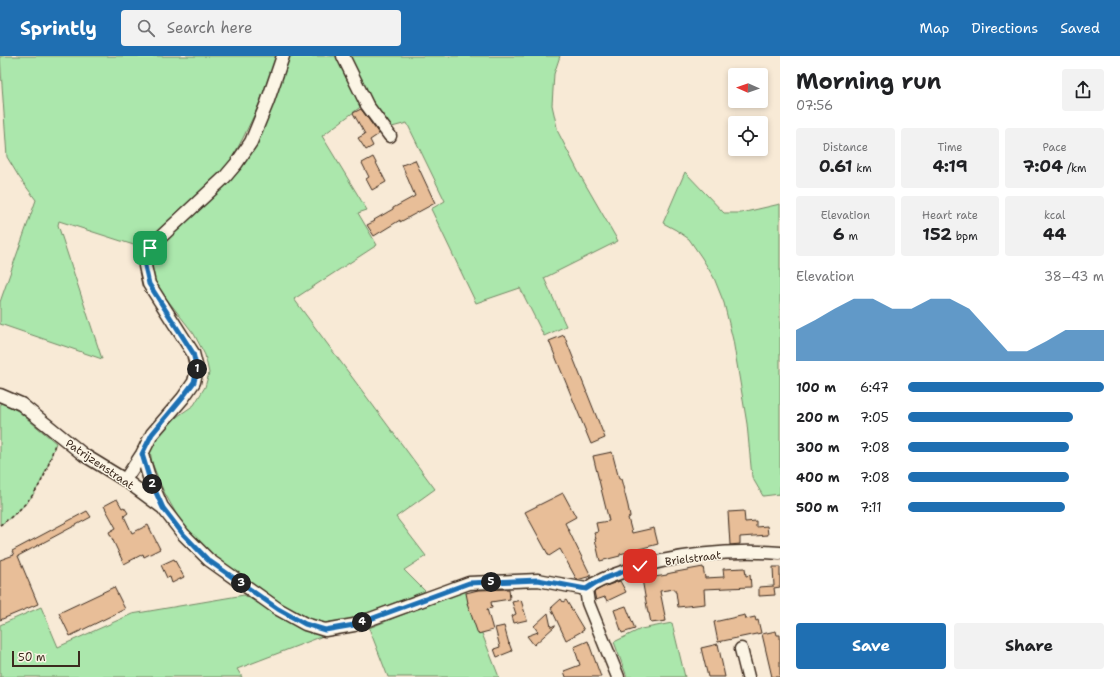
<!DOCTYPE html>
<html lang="en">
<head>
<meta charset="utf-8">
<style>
	body { margin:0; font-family:"Shantell Sans",sans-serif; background:#f2f2f2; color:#202124; height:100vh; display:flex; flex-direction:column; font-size:15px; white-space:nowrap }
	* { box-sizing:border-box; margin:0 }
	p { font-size:13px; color:#757577 }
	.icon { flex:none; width:22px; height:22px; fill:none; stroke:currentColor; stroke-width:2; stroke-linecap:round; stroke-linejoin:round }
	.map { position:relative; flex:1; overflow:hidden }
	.sheet { display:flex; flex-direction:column; background:#fff; width:340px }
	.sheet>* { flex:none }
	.needle { width:26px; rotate:272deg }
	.tools { position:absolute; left:728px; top:12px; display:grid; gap:8px }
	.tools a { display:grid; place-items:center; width:40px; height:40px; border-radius:4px; background:#fff; box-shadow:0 2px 6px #0003; font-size:20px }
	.scale { position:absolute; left:12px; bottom:10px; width:68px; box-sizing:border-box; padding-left:4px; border:2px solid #3b2a1e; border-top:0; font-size:11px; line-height:14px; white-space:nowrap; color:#3b2a1e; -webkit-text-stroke:3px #fcf5e5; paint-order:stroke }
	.pin { position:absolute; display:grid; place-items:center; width:34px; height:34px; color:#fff; margin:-17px; border-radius:8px; box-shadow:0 2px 6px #0006 }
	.km { position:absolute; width:20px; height:20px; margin:-10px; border-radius:50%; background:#222; color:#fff; font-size:11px; line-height:20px; text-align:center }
	.round { display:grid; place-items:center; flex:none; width:42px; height:42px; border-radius:4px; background:#f2f2f2 }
	.headline { display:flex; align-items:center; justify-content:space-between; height:68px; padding:0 16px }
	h1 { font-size:22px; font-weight:700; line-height:30px }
	.figures { display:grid; grid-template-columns:repeat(3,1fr); gap:6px; height:68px; padding:4px 16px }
	.figures div { display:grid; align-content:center; border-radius:4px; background:#f2f2f2; text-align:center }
	.figures b { font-size:17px; font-weight:700 }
	.figures small { font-size:11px; font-weight:400 }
	.figures p { font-size:11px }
	.chart { height:112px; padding:8px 16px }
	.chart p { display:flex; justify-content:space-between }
	.chart svg { width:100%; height:72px; margin-top:4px; fill:#1f6fb2; opacity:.7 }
	.cta { display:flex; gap:8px; margin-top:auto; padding:8px 16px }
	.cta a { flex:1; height:46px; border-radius:4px; background:#1f6fb2; color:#fff; font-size:16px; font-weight:700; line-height:46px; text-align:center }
	.cta a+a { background:#f2f2f2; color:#202124 }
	ul { padding:0 16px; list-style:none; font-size:13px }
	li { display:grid; grid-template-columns:64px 48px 1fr; align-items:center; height:30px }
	li i { height:10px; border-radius:5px; background:#1f6fb2 }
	header { display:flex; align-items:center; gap:24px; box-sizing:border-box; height:56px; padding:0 20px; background:#1f6fb2; color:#fff }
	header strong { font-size:19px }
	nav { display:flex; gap:22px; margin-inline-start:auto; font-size:14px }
	.search { width:280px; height:36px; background:#f2f2f2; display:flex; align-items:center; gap:10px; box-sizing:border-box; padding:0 14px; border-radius:4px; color:#757577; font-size:15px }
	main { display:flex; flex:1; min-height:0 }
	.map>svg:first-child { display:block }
	.green { fill:#abe7ac; stroke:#738865 }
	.building { fill:#e8be98; stroke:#3b2a1e }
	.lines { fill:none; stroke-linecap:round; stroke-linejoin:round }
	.minor-casing { stroke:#3b2a1e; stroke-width:15 }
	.path { stroke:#3b2a1e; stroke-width:1.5; stroke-dasharray:3 3; stroke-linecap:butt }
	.minor { stroke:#fcf5e5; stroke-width:12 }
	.route-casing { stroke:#fff; stroke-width:8 }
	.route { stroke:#1f6fb2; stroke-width:5 }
	.labels { text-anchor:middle; stroke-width:3; stroke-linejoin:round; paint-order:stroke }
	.street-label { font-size:11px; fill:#3b2a1e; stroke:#fcf5e5 }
</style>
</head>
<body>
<header>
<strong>Sprintly</strong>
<div class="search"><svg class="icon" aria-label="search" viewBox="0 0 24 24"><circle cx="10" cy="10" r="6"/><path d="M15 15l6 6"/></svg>Search here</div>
<nav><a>Map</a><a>Directions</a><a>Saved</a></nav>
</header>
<main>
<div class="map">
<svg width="780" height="621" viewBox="0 0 780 621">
	<rect width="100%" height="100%" fill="#f8ead6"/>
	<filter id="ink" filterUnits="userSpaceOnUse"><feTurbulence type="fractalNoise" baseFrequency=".025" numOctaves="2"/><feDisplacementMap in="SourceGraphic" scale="8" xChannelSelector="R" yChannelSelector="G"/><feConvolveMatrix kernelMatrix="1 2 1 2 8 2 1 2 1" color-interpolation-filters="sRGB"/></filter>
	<g filter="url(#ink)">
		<!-- green -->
		<path class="green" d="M0 0H278L257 53 243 82 229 108 143 192 59 165 58 169 102 303 0 268V246L36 144 19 121 7 101Z
			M288 0H340L363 49 322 80 367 154 358 157 377 189 294 243 435 433 396 461 426 500 404 514 425 535 350 564 331 568 317 566 274 544 230 513 199 487 178 461 163 434 152 407 150 394 153 387 160 377 178 360 194 349 205 331 209 317 205 299 194 278 159 233 151 218 153 196 161 187 239 115 250 99 264 68Z
			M349 0H560L554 18 552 49 558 76 580 119 618 185 544 222 566 270 544 280 520 232 476 247 431 153 445 145 407 67 392 71C375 59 359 19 349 0Z
			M685 116 724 157H741L780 148V438L763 440 752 421 747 368 733 284 724 247 714 222 702 202 689 183 676 174 663 167Z
			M0 345 18 355 56 387C51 399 48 411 42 423 34 442 17 458 0 469Z
			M465 534 499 621H388L369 572Z
			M244 539 301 572 323 580 237 613 242 621H0V569L41 551 58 591 132 558Z
			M672 567 685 621H627L614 586 641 573Z"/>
		<!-- building -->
		<path class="building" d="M361 53 379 78 370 84 373 90 366 94 358 82 365 78 353 57Z
			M373 101 386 126 372 134 366 123 369 121 362 107Z
			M415 104 435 147 400 166V164L374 180 367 169 375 165 374 164 393 153V152L415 140 402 109Z
			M564 279 605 382 591 388 549 285Z
			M612 396 619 423H621L628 450 630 461 628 462 632 477 654 472 658 488 620 498V500L600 505 595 483H596L594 477 598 476 596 467 609 465 593 400Z
			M563 437 576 461 565 467 591 520 577 524 560 493 549 500 525 456Z
			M117 443 122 452 124 451 128 457 124 460 132 477 148 469 160 493 144 501 143 498 124 508 109 476 116 472 104 450Z
			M87 455 91 461 18 500 38 548 0 564V504L14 499 12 495Z
			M744 455 745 466 756 465V471L767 470 768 479 740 481V488L730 489 728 456Z
			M174 503 184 521 172 527 170 521 167 522 161 509Z
			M703 511 705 522 724 521 723 513 745 512 746 520 750 519 751 531 704 533 705 548 678 551 676 536H675V533L660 535 666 565 651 567 649 557H648L642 523 667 519V518L671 517Z
			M773 511H780V531L774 532 775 539 759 540V531L774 530Z
			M620 525 626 536 607 545 605 541 596 544 594 536 603 531Z
			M114 531 125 553 70 580 59 557Z
			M509 533 510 543 491 546 492 552 487 553 493 574 478 578 467 547H468L466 537 478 534Z
			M561 543 563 546 566 544 584 574 566 584 551 552Z
			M521 544 527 564 514 567 512 560 516 558 512 546Z
			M626 550 635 573 622 577 614 554Z
			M548 557 551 571 555 569V570L534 589 527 580 538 576 534 570Z
			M745 559 746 563 755 561 756 565 758 564 761 577 718 586 714 566Z
			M504 570 509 588V587L512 595 497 601 494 593 500 591 495 572Z
			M776 575 777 579H780V621H772L762 578Z
			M588 585 601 621H566L564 615 580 609 574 591Z
			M718 588 725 621H708L701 592Z"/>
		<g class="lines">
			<!-- minor casing -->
			<g class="minor-casing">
				<path id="minor" d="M343 0 367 49 390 80
					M0 339 21 348 84 399 125 424 163 452 183 478 209 504 278 553 305 568 325 574 354 569 469 527 538 524 586 533
					M142 398 149 421 162 451
					M125 424 142 398 152 378 183 342 194 326 197 313 193 297 149 228 145 210 150 191 225 121 236 108 251 86 267 47 283 0
					M586 533C598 524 611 520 625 515 673 499 730 493 780 497
					M586 533 588 547 618 621
					M741 593 748 621"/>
			</g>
			<!-- path -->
			<path class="path" d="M0 469C17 458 33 442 42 424 48 413 51 400 55 388"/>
			<!-- minor -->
			<use href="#minor" class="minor"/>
		</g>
	</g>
	<g class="lines" filter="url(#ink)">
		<!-- route casing -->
		<g class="route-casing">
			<path id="route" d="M150 192 145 210 149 228 193 297 197 313 194 326 182 342 152 378 142 398 149 421 163 452 183 478 208 504 278 553 305 568 325 574 354 569 469 527 538 524 586 533C602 521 621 517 640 510"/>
		</g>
		<!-- route -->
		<use href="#route" class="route"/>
	</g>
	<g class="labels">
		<!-- street labels -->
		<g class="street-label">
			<text transform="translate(100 408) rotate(34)" y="4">Patrijzenstraat</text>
			<text transform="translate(693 502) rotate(-7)" y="4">Brielstraat</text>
		</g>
	</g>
</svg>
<div class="tools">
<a><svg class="needle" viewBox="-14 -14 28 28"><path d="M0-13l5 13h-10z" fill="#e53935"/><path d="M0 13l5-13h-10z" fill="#757577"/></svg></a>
<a><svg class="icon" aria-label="locate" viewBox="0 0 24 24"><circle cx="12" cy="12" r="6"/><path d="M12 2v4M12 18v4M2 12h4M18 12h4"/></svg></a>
</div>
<div class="scale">50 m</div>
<div class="pin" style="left:150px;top:192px;background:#1e9e55"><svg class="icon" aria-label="arrive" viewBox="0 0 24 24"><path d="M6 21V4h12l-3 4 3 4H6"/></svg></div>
<div class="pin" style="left:640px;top:510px;background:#d93025"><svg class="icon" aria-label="check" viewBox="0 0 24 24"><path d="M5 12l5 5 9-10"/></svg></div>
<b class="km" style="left:197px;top:313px">1</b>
<b class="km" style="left:152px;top:428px">2</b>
<b class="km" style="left:241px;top:527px">3</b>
<b class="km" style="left:362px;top:566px">4</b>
<b class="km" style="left:491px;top:526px">5</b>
</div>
<section class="sheet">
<div class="headline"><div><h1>Morning run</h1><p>07:56</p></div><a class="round"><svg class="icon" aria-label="share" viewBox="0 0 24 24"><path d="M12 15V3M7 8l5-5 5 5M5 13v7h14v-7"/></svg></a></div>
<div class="figures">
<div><p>Distance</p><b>0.61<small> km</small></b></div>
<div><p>Time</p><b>4:19</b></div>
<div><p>Pace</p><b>7:04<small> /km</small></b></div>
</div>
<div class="figures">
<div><p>Elevation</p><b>6<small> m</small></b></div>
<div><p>Heart rate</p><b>152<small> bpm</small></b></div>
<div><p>kcal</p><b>44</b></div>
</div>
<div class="chart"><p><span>Elevation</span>38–43 m</p>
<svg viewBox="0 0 160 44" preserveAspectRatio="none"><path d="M0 44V25L10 19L20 12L30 6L40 6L50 12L60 12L70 6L80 6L90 12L100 25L110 38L120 38L130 32L140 25L150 25L160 25V44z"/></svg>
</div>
<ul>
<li><b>100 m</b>6:47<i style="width:100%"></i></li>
<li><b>200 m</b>7:05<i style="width:84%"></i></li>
<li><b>300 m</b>7:08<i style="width:82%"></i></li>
<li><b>400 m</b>7:08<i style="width:82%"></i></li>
<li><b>500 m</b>7:11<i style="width:80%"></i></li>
</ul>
<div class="cta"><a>Save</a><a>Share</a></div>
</section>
</main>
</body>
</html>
